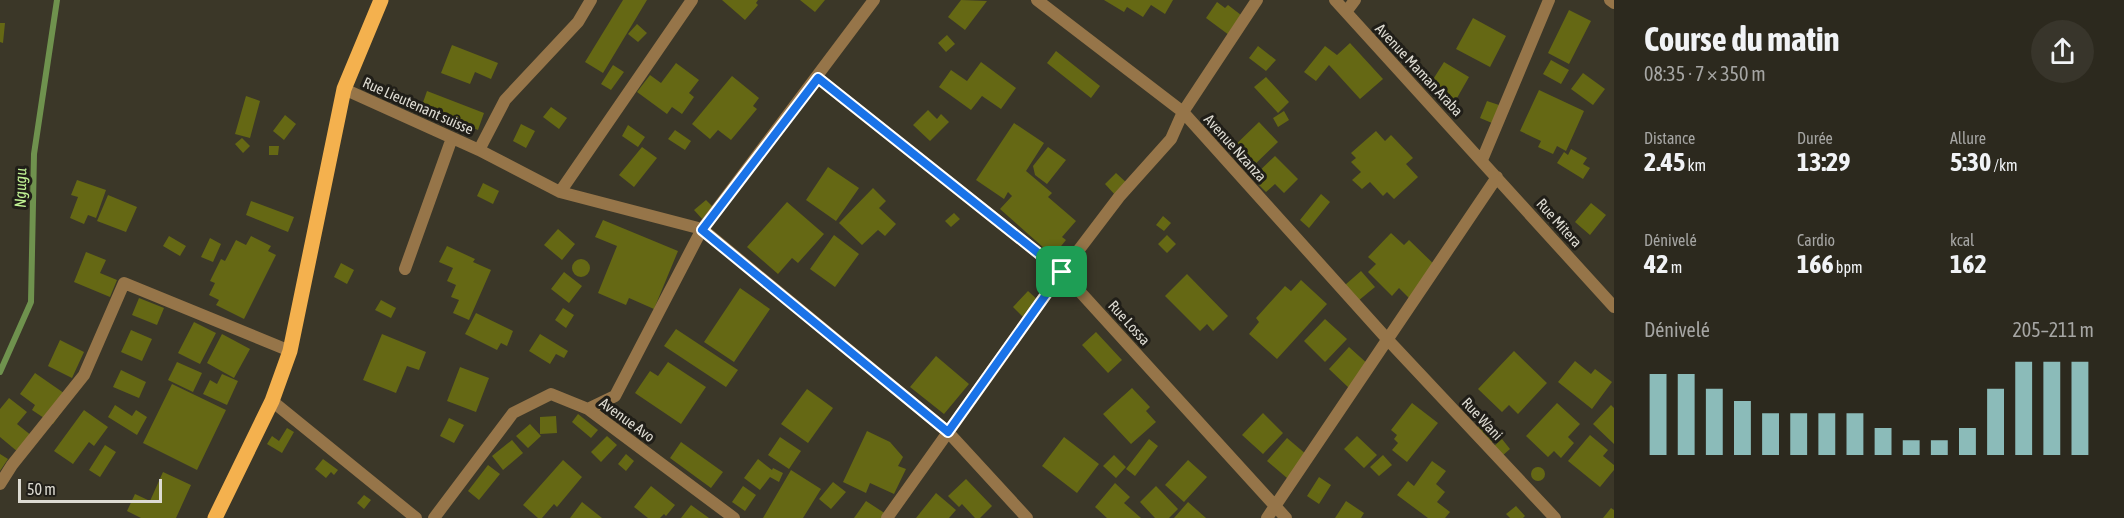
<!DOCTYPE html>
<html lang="fr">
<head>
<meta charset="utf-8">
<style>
	body { margin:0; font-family:"Asap Condensed",sans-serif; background:#38352b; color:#f1f3f6; height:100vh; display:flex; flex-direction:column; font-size:22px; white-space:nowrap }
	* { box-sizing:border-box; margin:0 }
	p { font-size:20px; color:#a6a6a4 }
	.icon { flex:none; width:33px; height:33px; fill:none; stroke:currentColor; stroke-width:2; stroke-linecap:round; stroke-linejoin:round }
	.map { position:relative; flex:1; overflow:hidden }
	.drawer { display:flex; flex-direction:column; background:#2c291e; width:510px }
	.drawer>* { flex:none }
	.scale { position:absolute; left:18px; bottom:15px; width:144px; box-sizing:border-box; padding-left:6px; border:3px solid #dddbd2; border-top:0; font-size:16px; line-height:21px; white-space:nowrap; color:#dddbd2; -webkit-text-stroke:4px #201e18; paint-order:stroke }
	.pin { position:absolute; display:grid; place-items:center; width:51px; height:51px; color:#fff; margin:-26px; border-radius:12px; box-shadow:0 3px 9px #0006 }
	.round { display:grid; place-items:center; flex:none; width:63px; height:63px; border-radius:32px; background:#38352b }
	.head { display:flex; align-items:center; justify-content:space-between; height:102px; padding:0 30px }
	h1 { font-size:33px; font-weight:700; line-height:45px }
	.figures { display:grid; grid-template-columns:repeat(3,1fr); gap:9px; height:102px; padding:6px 30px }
	.figures div { display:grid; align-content:center }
	.figures b { font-size:26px; font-weight:700 }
	.figures small { font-size:16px; font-weight:400 }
	.figures p { font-size:16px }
	.chart { height:168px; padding:12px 30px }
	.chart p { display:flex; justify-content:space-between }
	.chart svg { width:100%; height:108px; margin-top:6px; stroke:#8bbbb9; stroke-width:6 }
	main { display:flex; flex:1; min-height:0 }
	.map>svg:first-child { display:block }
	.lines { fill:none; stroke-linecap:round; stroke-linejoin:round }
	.stream { stroke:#6f924e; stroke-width:6 }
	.building { fill:#656814 }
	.street { stroke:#967549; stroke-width:12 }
	.primary { stroke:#f4b14e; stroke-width:15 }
	.route-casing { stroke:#fff; stroke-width:12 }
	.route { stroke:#1a73e8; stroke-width:8 }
	.labels { text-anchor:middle; stroke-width:6; stroke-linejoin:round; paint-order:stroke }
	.street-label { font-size:15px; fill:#dddbd2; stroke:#201e18 }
	.water-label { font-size:16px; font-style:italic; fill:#c1f394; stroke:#201e18 }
</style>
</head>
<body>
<main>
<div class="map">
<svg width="1614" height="518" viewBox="0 0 1614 518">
	<rect width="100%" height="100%" fill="#3b3728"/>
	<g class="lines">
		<!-- stream -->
		<path class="stream" d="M0 372 31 302 34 154 57 0"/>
	</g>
	<!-- building -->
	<path class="building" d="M623 0H647L603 73 585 62Z
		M722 0H758L756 3 758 5 745 20Z
		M800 0H825L815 12Z
		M961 0 987 1 965 30 948 17Z
		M1104 0H1173L1165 14 1151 5 1143 17 1127 7 1124 12Z
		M1217 2 1225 8 1228 5 1241 15 1233 38 1206 18Z
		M1569 10 1591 21 1569 64 1548 53Z
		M1473 18 1506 36 1490 67 1456 49Z
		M0 23H5L3 43 0 42Z
		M637 24 647 33 638 42 628 34Z
		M947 35 955 44 946 52 938 43Z
		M1350 43 1383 79 1360 99 1329 65 1316 81 1304 72 1325 46 1337 55Z
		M452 45 498 63 491 79 475 72 470 84 441 73Z
		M1258 46 1276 60 1266 71 1249 58Z
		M1056 51 1100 86 1091 98 1047 63Z
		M1551 60 1569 70 1561 84 1543 74Z
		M981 62 1016 88 1001 109 982 96 971 110 939 87 951 70 967 81Z
		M1444 62 1469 77 1453 105 1427 89Z
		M676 63 699 80 689 93 694 97 682 114 672 107 667 114 637 92 650 75 661 83Z
		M613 65 624 72 611 90 601 84Z
		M1583 73 1605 89 1593 105 1571 89Z
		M732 76 759 98 753 106 757 109 731 140 718 130 710 139 692 124Z
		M1266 77 1289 102 1278 113 1254 87Z
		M1539 90 1584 111 1566 151 1557 146 1553 154 1538 147 1541 141 1520 131Z
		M427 91 484 113 478 130 421 108Z
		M246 96 260 101 250 138 235 134Z
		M1487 101 1499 105 1492 123 1480 118Z
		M551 107 567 118 559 129 543 117Z
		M928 110 937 119 941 114 949 122 930 141 913 125Z
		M1284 111 1289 120 1278 127 1273 118Z
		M285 115 296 124 284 140 273 131Z
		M1259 122 1278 142 1248 171 1229 151Z
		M1014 123 1044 143 1026 171 1052 193 1048 197 1076 221 1062 237 1066 240 1053 256 1000 209 1012 196 1008 192 1004 199 976 180Z
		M521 124 535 131 526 148 513 141Z
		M628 125 645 137 638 147 622 136Z
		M675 130 691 141 685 150 668 139Z
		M1376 131 1385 141 1391 135 1413 158 1406 164 1418 177 1394 199 1387 192 1383 196 1370 182 1362 189 1352 180 1361 172 1351 162 1356 158 1351 153Z
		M242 138 250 146 243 153 235 144Z
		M269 146H279L278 155H269Z
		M642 147 657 158 634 187 619 175Z
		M1048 147 1066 160 1047 184 1035 175 1033 166Z
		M1571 149 1587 158 1583 164 1590 168 1583 179 1557 163 1564 152 1568 155Z
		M1275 156 1298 179 1284 193 1275 184 1266 192 1252 178Z
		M828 167 859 188 836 221 806 200Z
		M1116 173 1129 185 1117 197 1105 184Z
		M77 180 106 190 96 218 88 215 84 224 70 218 78 197 71 195Z
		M483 183 499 191 493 204 477 196Z
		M873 188 886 201 879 208 896 224 885 236 878 230 862 245 839 223Z
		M1321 194 1330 202 1309 228 1300 220Z
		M108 195 137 207 126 232 97 221Z
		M706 200 716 210 704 221 694 210Z
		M251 201 294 217 288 232 246 215Z
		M787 202 824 234 798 263 792 258 778 274 747 247Z
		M1591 203 1606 215 1590 235 1575 222Z
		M954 213 960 219 951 227 945 221Z
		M1163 216 1171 223 1164 231 1156 225Z
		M603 220 678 251 654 309 629 298 626 305 598 293 617 246 595 237Z
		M558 229 575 244 562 260 544 245Z
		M1391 233 1404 245 1409 240 1440 270 1411 300 1399 288 1392 296 1368 272 1376 264 1368 257Z
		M834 235 859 254 835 287 810 269Z
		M1167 235 1176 244 1167 253 1158 244Z
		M169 236 186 246 180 256 163 246Z
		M251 236 271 246 268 251 276 255 244 319 216 305 219 300 209 295 215 283 210 281 221 259 225 261 236 240 246 245Z
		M210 238 221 244 213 262 201 257Z
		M447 246 475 259 473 262 491 270 469 320 453 313 459 300 451 297 456 285 447 281 453 268 439 262Z
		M86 252 106 260 100 273 117 280 110 297 74 282Z
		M572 268a9 9 0 1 1 18 0a9 9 0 1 1-18 0Z
		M341 263 354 270 347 284 334 277Z
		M1361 271 1375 287 1358 301 1345 285Z
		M564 272 582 286 569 303 551 289Z
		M1187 274 1228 316 1213 331 1207 324 1200 331 1165 296Z
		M1301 280 1327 304 1277 359 1249 334 1259 322 1256 318 1285 286 1291 291Z
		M740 288 770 309 734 362 704 342Z
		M1028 291 1040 302 1024 318 1013 307Z
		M139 298 164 308 157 325 132 315Z
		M381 300 396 308 391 318 375 310Z
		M563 308 574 315 566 328 555 320Z
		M476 313 513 331 507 346 501 343 497 350 465 334Z
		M1325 319 1347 339 1325 362 1304 341Z
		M194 322 216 333 200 364 178 353Z
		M676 329 738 370 726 387 664 346Z
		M131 330 152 339 142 361 121 352Z
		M1096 332 1122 360 1108 373 1082 345Z
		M222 334 250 349 234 378 207 363Z
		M382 334 426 352 419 370 407 366 396 393 363 380Z
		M540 334 568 351 564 358 556 354 550 364 529 351Z
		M60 340 84 352 72 378 48 366Z
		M1349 347 1370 366 1349 388 1329 369Z
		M1514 351 1547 383 1518 414 1509 405 1502 412 1478 389Z
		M936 356 969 384 944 414 910 387Z
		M1575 361 1591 374 1595 369 1612 382 1592 409 1558 382Z
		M177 362 202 373 193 392 168 380Z
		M668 362 706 387 681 424 635 393 650 371 658 376Z
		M460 367 489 378 476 412 447 401Z
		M121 370 146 382 139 398 113 387Z
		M35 373 71 398 53 424 32 410 35 405 20 394Z
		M222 374 238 381 227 405 203 394 210 380 217 384Z
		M172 384 226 410 197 470 143 443Z
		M1132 388 1150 407 1146 411 1156 422 1131 444 1103 414Z
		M807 389 833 408 808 443 781 424Z
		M9 398 27 412 17 424 32 436 18 452 0 437V409Z
		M1412 403 1438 423 1407 462 1392 450 1398 443 1394 439 1397 435 1391 430Z
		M1557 403 1580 424 1568 437 1574 443 1561 458 1554 451 1548 457 1526 436Z
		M115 405 132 416 136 410 147 417 137 435 108 417Z
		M1611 405 1614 408V444L1593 424Z
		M84 410 108 427 94 446 89 442 73 464 54 451Z
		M1263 413 1283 433 1263 454 1242 435Z
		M578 414 598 430 591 438 572 422Z
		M556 416 557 433 540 434V417Z
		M449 418 464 425 454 443 440 436Z
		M1483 423 1497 437 1490 444 1476 429Z
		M530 424 541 436 528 448 516 436Z
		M287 428 294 432 282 453 267 444 272 436 279 441Z
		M867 431 890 442 903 457 898 466 906 469 894 494 870 483 866 493 843 482Z
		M1590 435 1608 450 1603 456 1614 465V470L1600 487 1568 461Z
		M607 436 617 445 601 462 591 452Z
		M1357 436 1377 455 1364 468 1344 449Z
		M780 437 801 451 789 469 768 455Z
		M1064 437 1099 464 1077 493 1042 466Z
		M1287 438 1307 455 1287 478 1267 461Z
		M1149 439 1158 446 1135 476 1126 469Z
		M1502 439 1510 449 1502 456 1494 446Z
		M512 440 523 453 503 470 492 456Z
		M681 442 723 472 711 488 670 458Z
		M105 445 116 452 100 477 89 470Z
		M0 454 8 459 0 471Z
		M626 454 634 461 626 471 618 464Z
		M1114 455 1126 467 1116 478 1103 466Z
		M1383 455 1392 465 1379 476 1370 467Z
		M323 459 338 470 334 475 331 472 326 478 315 469Z
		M758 459 772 470 773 468 783 473 779 482 770 477 760 490 744 478Z
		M563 460 582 477 557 507 554 504 542 518H538L523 505Z
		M1188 460 1207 477 1184 502 1165 485Z
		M1432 461 1446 471 1436 484 1445 492 1437 502 1450 512 1445 518H1428L1397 495 1408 481 1414 486Z
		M488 465 500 474 479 500 468 491Z
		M1531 474a7 7 0 1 1 14 0a7 7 0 1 1-14 0Z
		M791 470 821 489 803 518H763Z
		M163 472 191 485 176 518H141L127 511 135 494 150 501Z
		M1319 477 1331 485 1319 504 1307 496Z
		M966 479 992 506 980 518H975L962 504 959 507 948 496Z
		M833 482 846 492 831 509 819 499Z
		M1115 483 1130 497 1124 503 1141 518H1107L1095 507Z
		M651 486 675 505 666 516 664 514 660 518H648L634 507Z
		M743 486 756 495 745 511 732 502Z
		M1156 486 1178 509 1169 518H1155L1140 502Z
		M936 493 956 510 949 518H916Z
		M364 495 371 500 364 509 357 503Z
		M866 501 889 516 888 518H854Z
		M1346 501 1364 513 1361 518H1335Z
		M582 502 602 518H570Z
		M1188 502 1206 518H1174Z
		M691 505 709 518H681Z
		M1516 506 1525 516 1523 518H1510L1506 514Z
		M1611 508 1614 510V518H1603Z"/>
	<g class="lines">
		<!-- street -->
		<path class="street" d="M1037 0 1183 112 1388 340 1555 518
			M1335 0 1614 307
			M1610 0 1614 3
			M1346 12 1355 0
			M818 78 1062 272 1286 518
			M344 89 479 150 560 192 702 229 948 432 1027 518
			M479 150 505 100 578 22 591 0
			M1482 160 1549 0
			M560 192 692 0
			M405 269 452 138
			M272 401 416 518
			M588 409 615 396 702 229 874 0
			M0 484 12 465 84 375 124 283 290 351
			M434 518 513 413 551 394 588 409 734 518
			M887 518 1062 272 1119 197 1171 139 1183 112 1257 0
			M1267 518 1497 177"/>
		<!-- primary -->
		<path class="primary" d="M215 518 272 401 290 351 344 89 381 0"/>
	</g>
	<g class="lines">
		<!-- route casing -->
		<g class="route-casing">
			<path id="route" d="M818 78 1062 272 948 432 702 230Z"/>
		</g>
		<!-- route -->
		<use href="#route" class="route"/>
	</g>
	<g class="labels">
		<!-- street labels -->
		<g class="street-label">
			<text transform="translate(1419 70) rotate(47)" y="5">Avenue Maman Araba</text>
			<text transform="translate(418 106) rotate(24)" y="5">Rue Lieutenant suisse</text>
			<text transform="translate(1235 148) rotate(48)" y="5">Avenue Nzanza</text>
			<text transform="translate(1559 223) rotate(48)" y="5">Rue Mitera</text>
			<text transform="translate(1129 323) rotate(48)" y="5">Rue Lossa</text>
			<text transform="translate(1482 419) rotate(47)" y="5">Rue Wani</text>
			<text transform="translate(627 420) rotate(36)" y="5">Avenue Avo</text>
		</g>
		<!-- water labels -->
		<g class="water-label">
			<text transform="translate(20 188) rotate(-89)" y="6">Ngugu</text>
		</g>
	</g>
</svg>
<div class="scale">50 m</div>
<div class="pin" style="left:1062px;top:272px;background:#1e9e55"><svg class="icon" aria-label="arrive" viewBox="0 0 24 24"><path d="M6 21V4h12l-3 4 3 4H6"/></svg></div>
</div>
<section class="drawer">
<div class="head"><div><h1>Course du matin</h1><p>08:35 · 7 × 350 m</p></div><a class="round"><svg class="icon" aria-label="share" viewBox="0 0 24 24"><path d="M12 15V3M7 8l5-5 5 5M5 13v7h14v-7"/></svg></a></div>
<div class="figures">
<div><p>Distance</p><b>2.45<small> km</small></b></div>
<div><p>Durée</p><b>13:29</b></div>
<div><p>Allure</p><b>5:30<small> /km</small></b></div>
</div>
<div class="figures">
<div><p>Dénivelé</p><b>42<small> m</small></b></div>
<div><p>Cardio</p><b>166<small> bpm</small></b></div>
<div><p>kcal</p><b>162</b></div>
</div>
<div class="chart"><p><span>Dénivelé</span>205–211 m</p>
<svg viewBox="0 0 160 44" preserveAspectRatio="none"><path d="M5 44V11M15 44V11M25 44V17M35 44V22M45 44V27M55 44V27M65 44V27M75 44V27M85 44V33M95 44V38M105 44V38M115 44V33M125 44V17M135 44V6M145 44V6M155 44V6"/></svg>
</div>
</section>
</main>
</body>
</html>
